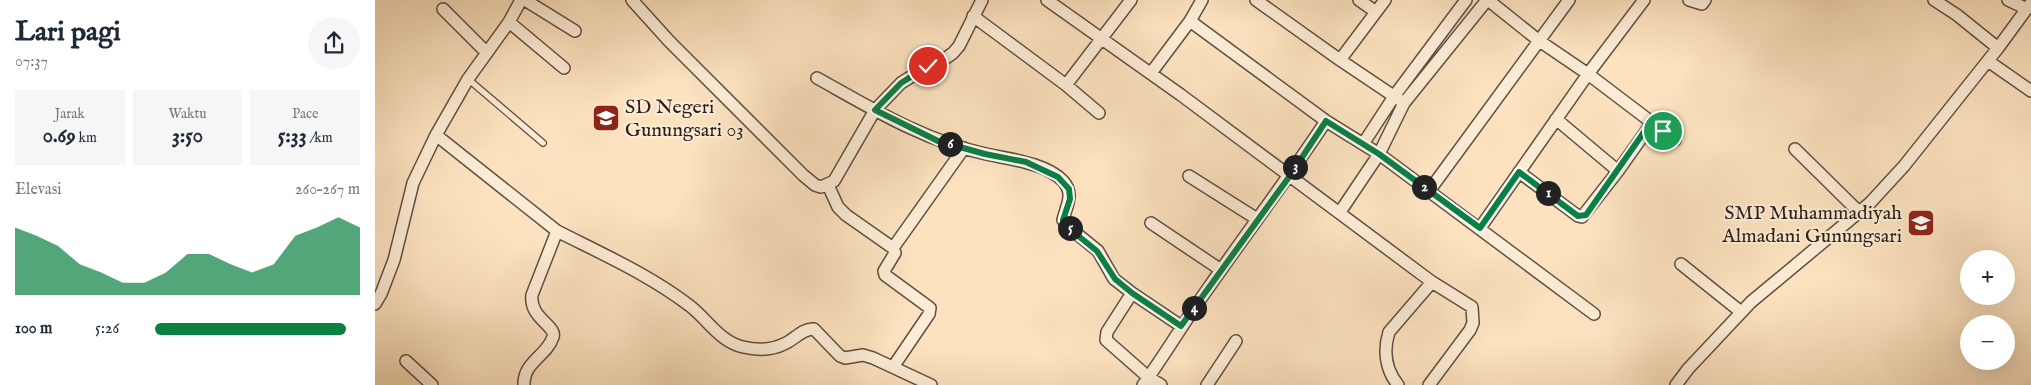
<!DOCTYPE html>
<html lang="id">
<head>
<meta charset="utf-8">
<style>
	body { margin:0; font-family:"IM FELL English",serif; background:#f6f6f7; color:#1f2937; height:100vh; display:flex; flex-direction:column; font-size:19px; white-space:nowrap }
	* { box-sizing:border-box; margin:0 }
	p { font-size:16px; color:#747a83 }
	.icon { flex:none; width:28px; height:28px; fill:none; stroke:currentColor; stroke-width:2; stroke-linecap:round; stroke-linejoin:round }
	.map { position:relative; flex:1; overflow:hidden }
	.panel { display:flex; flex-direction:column; background:#fff; width:375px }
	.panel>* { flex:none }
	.buttons { position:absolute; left:1585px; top:250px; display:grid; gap:10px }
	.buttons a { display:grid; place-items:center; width:55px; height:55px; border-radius:50%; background:#fff; box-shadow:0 5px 20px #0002; font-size:25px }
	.pin { position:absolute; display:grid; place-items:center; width:42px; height:42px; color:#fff; margin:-21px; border:2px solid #fff; border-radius:50%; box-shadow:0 1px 5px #0007 }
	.km { position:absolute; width:25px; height:25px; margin:-12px; border-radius:50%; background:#222; color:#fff; font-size:14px; line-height:25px; text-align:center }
	.round { display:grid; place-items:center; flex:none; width:52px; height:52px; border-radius:26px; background:#f6f6f7 }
	.head { display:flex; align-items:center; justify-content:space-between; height:85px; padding:0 15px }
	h1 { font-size:28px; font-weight:800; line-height:38px }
	.figures { display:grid; grid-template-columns:repeat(3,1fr); gap:8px; height:85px; padding:5px 15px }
	.figures div { display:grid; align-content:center; border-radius:0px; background:#f6f6f7; text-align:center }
	.figures b { font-size:21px; font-weight:800 }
	.figures small { font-size:14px; font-weight:400 }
	.figures p { font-size:14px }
	.chart { height:140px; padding:10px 15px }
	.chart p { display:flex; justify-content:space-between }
	.chart svg { width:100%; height:90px; margin-top:5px; fill:#0b8043; opacity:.7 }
	ul { padding:0 15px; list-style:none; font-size:16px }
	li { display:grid; grid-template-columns:80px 60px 1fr; align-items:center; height:38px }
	li i { height:12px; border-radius:6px; background:#0b8043 }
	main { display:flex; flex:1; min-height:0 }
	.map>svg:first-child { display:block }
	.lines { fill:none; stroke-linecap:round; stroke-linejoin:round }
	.service-casing { stroke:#604f42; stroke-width:8 }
	.minor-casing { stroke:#604f42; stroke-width:14 }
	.service { stroke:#fdecd5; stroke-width:5.5 }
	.minor { stroke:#fdecd5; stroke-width:11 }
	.route-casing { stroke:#fff; stroke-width:10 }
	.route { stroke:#0b8043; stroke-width:6 }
	.labels { text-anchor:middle; stroke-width:4; stroke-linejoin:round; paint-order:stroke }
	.poi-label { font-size:20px; fill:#2c1e18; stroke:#fdecd5; text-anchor:start }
</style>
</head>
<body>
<main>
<section class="panel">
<div class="head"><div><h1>Lari pagi</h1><p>07:37</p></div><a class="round"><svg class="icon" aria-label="share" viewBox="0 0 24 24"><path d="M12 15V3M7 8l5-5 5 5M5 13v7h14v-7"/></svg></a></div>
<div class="figures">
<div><p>Jarak</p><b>0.69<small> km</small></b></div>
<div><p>Waktu</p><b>3:50</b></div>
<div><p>Pace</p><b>5:33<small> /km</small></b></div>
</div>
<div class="chart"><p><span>Elevasi</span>260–267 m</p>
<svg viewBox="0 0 160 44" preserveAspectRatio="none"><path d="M0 44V11L10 15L20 20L30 29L40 33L50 38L60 38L70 33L80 24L90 24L100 29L110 33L120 29L130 15L140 11L150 6L160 11V44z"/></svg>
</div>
<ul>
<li><b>100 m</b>5:26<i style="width:93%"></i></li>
</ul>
</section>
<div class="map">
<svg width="1656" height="385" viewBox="0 0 1656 385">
	<rect width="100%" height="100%" fill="#fce2bf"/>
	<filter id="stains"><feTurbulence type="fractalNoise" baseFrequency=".004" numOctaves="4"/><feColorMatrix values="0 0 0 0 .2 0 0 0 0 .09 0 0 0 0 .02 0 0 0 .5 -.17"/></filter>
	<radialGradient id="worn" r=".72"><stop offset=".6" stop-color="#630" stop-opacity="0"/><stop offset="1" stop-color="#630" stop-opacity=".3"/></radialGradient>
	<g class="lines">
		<!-- service casing -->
		<g class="service-casing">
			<path id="service" d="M93 79 168 143"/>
		</g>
		<!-- minor casing -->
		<g class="minor-casing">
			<path id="minor" d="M150 0 200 31
				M257 0 294 41 428 175 440 185 446 187 459 181 500 110 526 83 553 66 571 58 578 53 584 46 607 0
				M672 0 806 95 1057 282 1097 307 1098 323 1095 330 1054 385
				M881 0 965 60 1029 103
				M984 0 1001 12
				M1113 0 1163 40 1213 74 1300 140
				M1314 0 1327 4 1330 0
				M1559 0 1582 15 1623 48
				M1633 0 1652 9
				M68 9 112 53
				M598 16 691 85 756 0
				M815 21 951 121 1004 154 1219 314
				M134 22 189 68
				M965 60 1010 0
				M1613 61 1656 91
				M776 73 815 21 827 0
				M442 78C496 108 549 141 611 154 634 159 671 163 688 181 700 194 691 206 688 220L691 225 723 251 739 279 757 293 806 326
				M691 85 724 113
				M1181 119 1243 171
				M61 135 182 231 157 295C154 318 182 326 178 337 172 356 148 362 149 385
				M988 144 1020 95 1091 0
				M1420 149 1484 212
				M1144 172 1203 216 1207 217 1243 171 1277 123
				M814 176 882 219
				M453 185 463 207 471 215 518 248 520 253 509 271 510 275 555 308 554 314 518 367
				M1054 191 1194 0
				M965 212 1004 154 1029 103 1112 0
				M776 223 846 270
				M1105 228 1213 74 1269 0
				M182 231C227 254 275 275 315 306 332 319 345 342 368 347 381 350 397 350 409 344 419 340 428 328 439 329L465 356 470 358 488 355 498 358 556 385
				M518 248 589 148
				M1306 264 1366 312
				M757 293 732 332 731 340 773 377 786 385
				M0 304 6 294 19 260 38 183 61 135 93 79 134 22 146 0
				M31 361 57 385
				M768 385C791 353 811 319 834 287 873 231 914 177 951 121
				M832 385 861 341
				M1023 385C1011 370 1008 351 1014 332L1057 282
				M1301 385 1313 369 1376 302 1495 203 1529 166 1623 48 1656 3"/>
		</g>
		<!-- service -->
		<use href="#service" class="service"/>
		<!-- minor -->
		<use href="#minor" class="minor"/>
	</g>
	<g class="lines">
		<!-- route casing -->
		<g class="route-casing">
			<path id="route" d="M553 66 526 83 500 110 563 141 610 154 651 162 683 177 694 189 695 199 688 220 691 226 722 251 740 279 757 293 806 326 914 177 951 121 1004 154 1105 228 1144 172 1203 216 1211 215 1276 122 1288 131"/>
		</g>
		<!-- route -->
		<use href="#route" class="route"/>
	</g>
	<!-- icons -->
	<defs>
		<g id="school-square" transform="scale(1.4375)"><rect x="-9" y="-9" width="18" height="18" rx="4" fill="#8f2418" stroke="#fdecd5"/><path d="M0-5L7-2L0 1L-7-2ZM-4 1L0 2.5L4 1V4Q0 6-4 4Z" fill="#fff"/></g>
	</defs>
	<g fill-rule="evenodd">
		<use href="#school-square" x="231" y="118"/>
		<use href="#school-square" x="1546" y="223"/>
	</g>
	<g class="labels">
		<!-- poi labels -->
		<g class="poi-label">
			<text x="250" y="113">SD Negeri<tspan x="250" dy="23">Gunungsari 03</tspan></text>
			<text x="1527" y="219" text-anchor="end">SMP Muhammadiyah<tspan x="1527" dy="23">Almadani Gunungsari</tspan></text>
		</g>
	</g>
	<rect width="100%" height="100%" filter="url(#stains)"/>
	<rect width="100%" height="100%" fill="url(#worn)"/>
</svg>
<div class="buttons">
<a>+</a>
<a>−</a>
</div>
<div class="pin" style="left:1288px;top:131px;background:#1e9e55"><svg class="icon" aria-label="arrive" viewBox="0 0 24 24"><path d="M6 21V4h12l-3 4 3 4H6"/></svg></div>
<div class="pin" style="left:553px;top:66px;background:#d93025"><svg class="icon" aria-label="check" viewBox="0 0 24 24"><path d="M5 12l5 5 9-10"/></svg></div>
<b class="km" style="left:1173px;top:193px">1</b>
<b class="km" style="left:1049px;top:187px">2</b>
<b class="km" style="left:920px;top:167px">3</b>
<b class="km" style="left:819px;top:308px">4</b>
<b class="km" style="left:695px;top:228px">5</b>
<b class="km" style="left:575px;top:144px">6</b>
</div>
</main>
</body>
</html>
